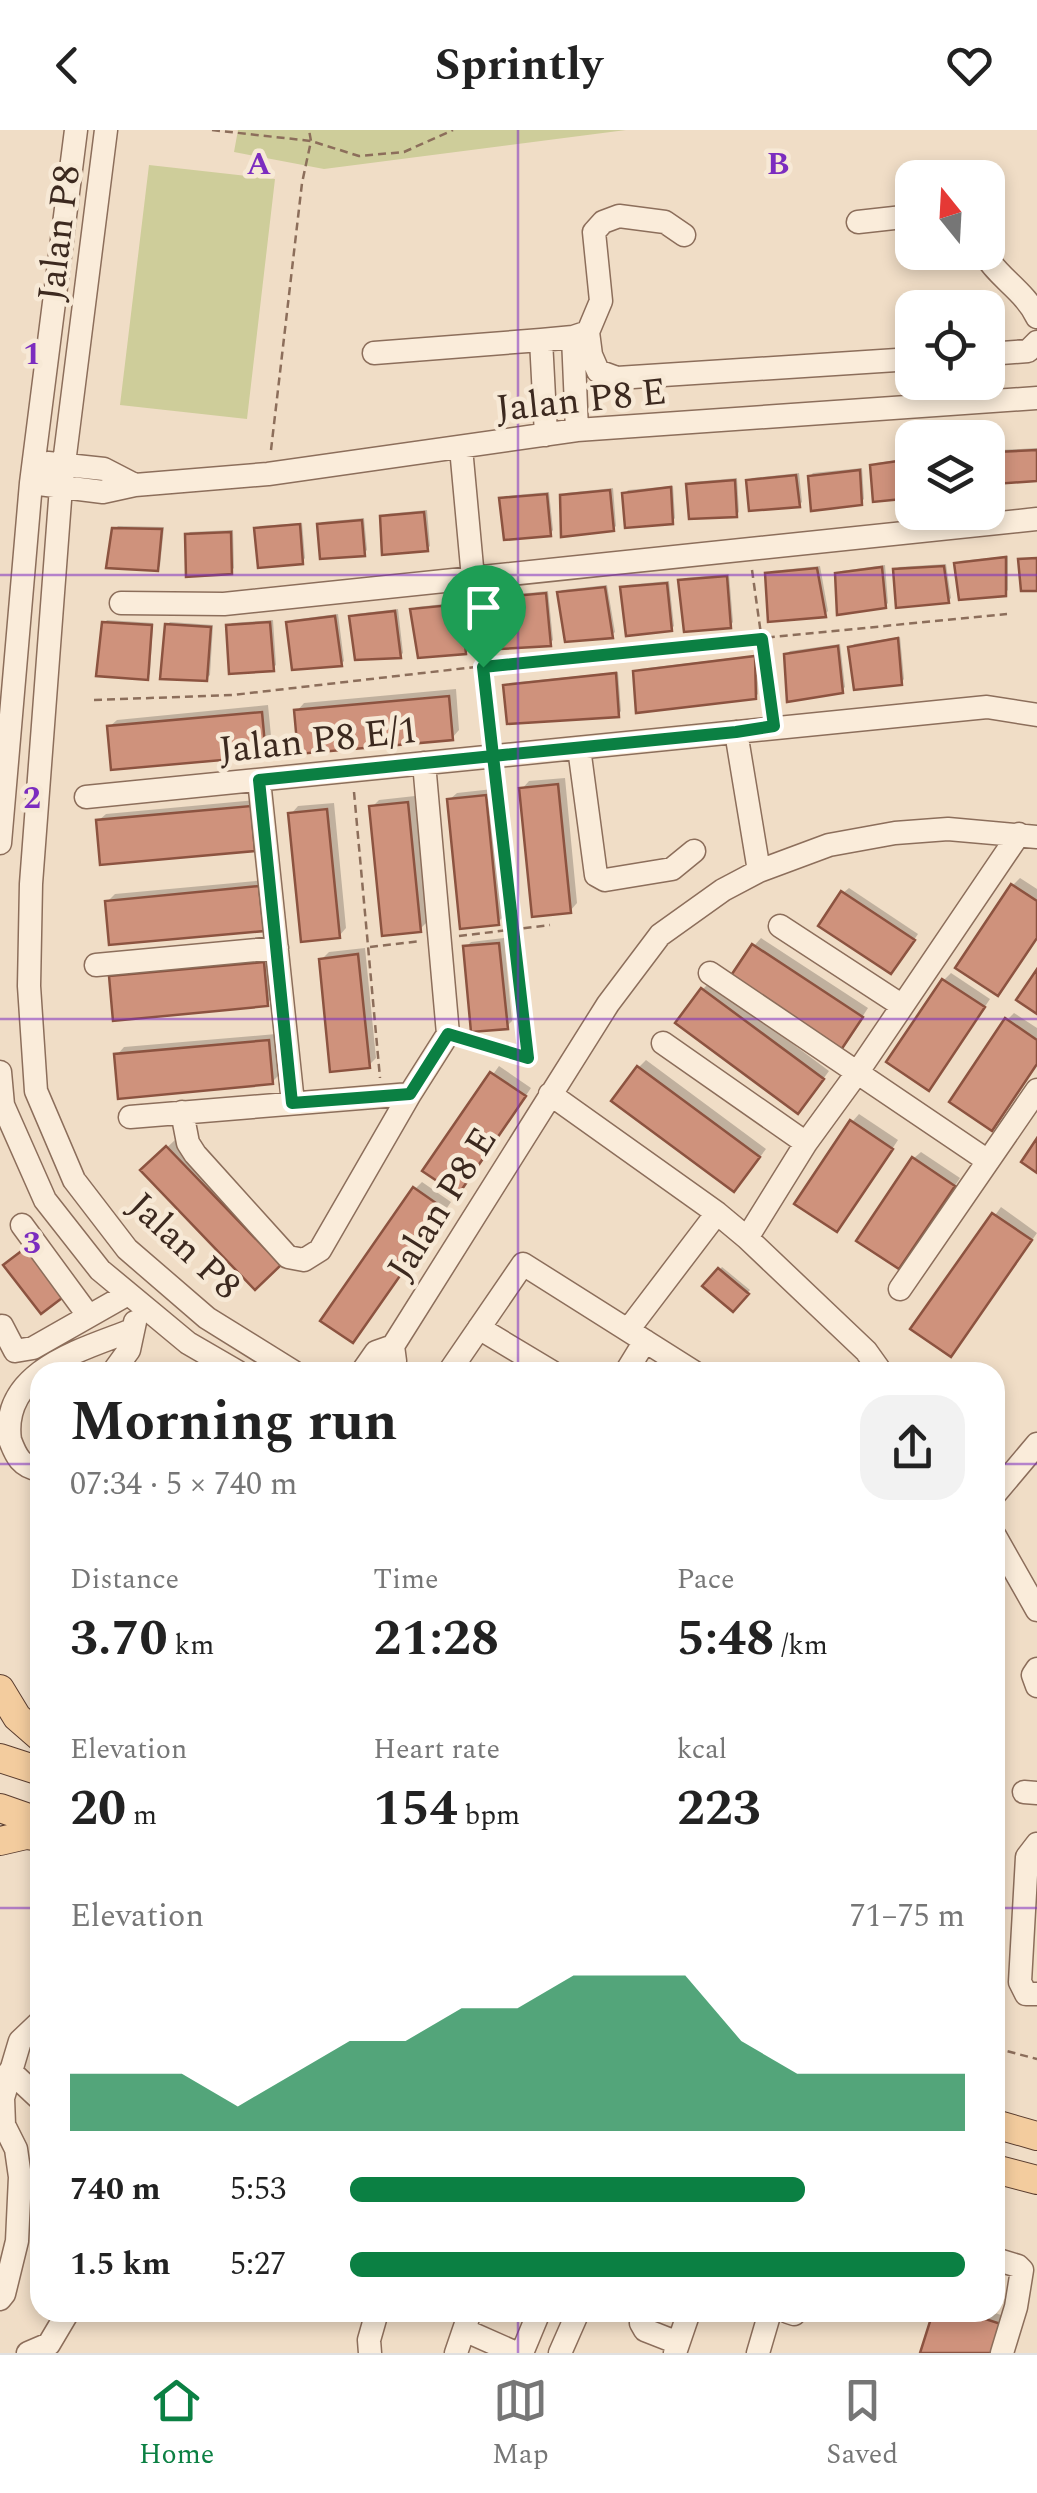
<!DOCTYPE html>
<html lang="en">
<head>
<meta charset="utf-8">
<style>
	body { margin:0; font-family:Spectral,serif; background:#f2f2f2; color:#222; height:100vh; display:flex; flex-direction:column; font-size:38px; white-space:nowrap }
	* { box-sizing:border-box; margin:0 }
	p { font-size:32px; color:#767676 }
	.icon { flex:none; width:55px; height:55px; fill:none; stroke:currentColor; stroke-width:2; stroke-linecap:round; stroke-linejoin:round }
	.map { position:relative; flex:1; overflow:hidden }
	.details { position:absolute; left:30px; top:1232px; width:975px; height:960px; display:flex; flex-direction:column; background:#fff; border-radius:30px; box-shadow:0 5px 15px #0003 }
	.details>* { flex:none }
	.needle { width:65px; rotate:342deg }
	.tools { position:absolute; left:895px; top:30px; display:grid; gap:20px }
	.tools a { display:grid; place-items:center; width:110px; height:110px; border-radius:20px; background:#fff; box-shadow:0 5px 15px #0003; font-size:50px }
	.pin { position:absolute; display:grid; place-items:center; width:85px; height:85px; color:#fff; margin:-102px -42px; border-radius:50% 50% 50% 0; rotate:-45deg; box-shadow:0 0 10px #0007 }
	.pin .icon { rotate:45deg }
	.round { display:grid; place-items:center; flex:none; width:105px; height:105px; border-radius:30px; background:#f2f2f2 }
	.headline { display:flex; align-items:center; justify-content:space-between; height:170px; padding:0 40px }
	h1 { font-size:55px; font-weight:700; line-height:75px }
	.figures { display:grid; grid-template-columns:repeat(3,1fr); gap:15px; height:170px; padding:10px 40px }
	.figures div { display:grid; align-content:center }
	.figures b { font-size:50px; font-weight:700 }
	.figures small { font-size:28px; font-weight:400 }
	.figures p { font-size:28px }
	.chart { height:280px; padding:20px 40px }
	.chart p { display:flex; justify-content:space-between }
	.chart svg { width:100%; height:180px; margin-top:10px; fill:#0b8043; opacity:.7 }
	ul { padding:0 40px; list-style:none; font-size:32px }
	li { display:grid; grid-template-columns:160px 120px 1fr; align-items:center; height:75px }
	li i { height:25px; border-radius:12px; background:#0b8043 }
	header { display:flex; justify-content:space-between; align-items:center; height:130px; padding:0 40px; background:#fff; font-size:45px; font-weight:700 }
	.menu { display:flex; justify-content:space-around; align-items:center; height:140px; border-top:2px solid #e0e0e0; background:#fff; font-size:28px; color:#767676 }
	.menu a { display:grid; justify-items:center; gap:5px }
	.menu .on { color:#0b8043 }
	.map>svg:first-child { display:block }
	.green { fill:#cecd9a }
	.shadow { fill:#0003 }
	.building { fill:#cf927c; stroke:#8c5340; stroke-width:2.5 }
	.lines { fill:none; stroke-linecap:round; stroke-linejoin:round }
	.minor-casing { stroke:#8c6e5b; stroke-width:25 }
	.major-casing { stroke:#5a3d2f; stroke-width:30 }
	.path { stroke:#8c6e5b; stroke-width:2.5; stroke-dasharray:8 5; stroke-linecap:butt }
	.minor { stroke:#faecda; stroke-width:22 }
	.major { stroke:#f3cc9e; stroke-width:28 }
	.route-casing { stroke:#fff; stroke-width:20 }
	.route { stroke:#0b8043; stroke-width:12 }
	.grid { fill:none; stroke:#7b2cbf; stroke-width:2.5; stroke-opacity:0.55 }
	.labels { text-anchor:middle; stroke-width:9; stroke-linejoin:round; paint-order:stroke }
	.street-label { font-size:38px; fill:#3c291f; stroke:#f7e9d6 }
	.grid-label { font-size:32px; text-anchor:middle; font-weight:bold; fill:#7b2cbf; stroke:#f7e9d6; stroke-width:9; stroke-linejoin:round; paint-order:stroke }
</style>
</head>
<body>
<header><svg class="icon" aria-label="back" viewBox="0 0 24 24"><path d="M15 5l-7 7 7 7"/></svg>Sprintly<svg class="icon" aria-label="heart" viewBox="0 0 24 24"><path d="M12 20l-8-8c-3-5 5-10 8-4 3-6 11-1 8 4z"/></svg></header>
<div class="map">
<svg width="1037" height="2223" viewBox="0 0 1037 2223">
	<rect width="100%" height="100%" fill="#f0ddc6"/>
	<!-- green -->
	<path class="green" d="M238 0H626L324 39 234 22Z
		M149 35 275 49 247 289 120 275Z"/>
	<!-- shadow -->
	<path class="shadow" d="M1037 318V348L997 323 1000 320Z
		M912 328V366L875 370 873 336 876 333Z
		M862 338 864 369 861 372 810 346 813 343Z
		M799 343 802 372 799 375 749 351 752 348Z
		M737 348 739 382 736 385 688 355 692 352Z
		M673 356 675 388 672 392 625 364 628 360Z
		M613 358 616 396 613 399 563 366 566 363Z
		M549 362 553 400 550 404 502 369 505 366Z
		M427 380 430 416 427 419 382 387 386 384Z
		M364 388 367 420 364 423 319 395 322 392Z
		M302 393 305 428 302 432 257 399 260 396Z
		M118 396 164 397 160 436 157 439 115 399Z
		M233 400 234 438 231 441 187 405 190 402Z
		M1008 426V460L1005 463 957 434 960 431Z
		M946 434 951 468 948 471 896 440 899 437Z
		M885 435 888 473 885 476 837 444 841 441Z
		M820 436 828 481 825 484 768 444 771 441Z
		M729 444 733 492 730 496 681 451 684 448Z
		M669 451 674 496 671 499 623 458 626 455Z
		M607 455 615 502 612 505 559 463 562 460Z
		M548 461 553 510 550 513 495 469 498 466Z
		M463 472 468 518 465 521 413 480 416 477Z
		M398 479 403 523 400 526 351 487 355 484Z
		M338 484 344 531 341 534 288 493 291 490Z
		M107 490 153 493 150 544 147 547 104 493Z
		M273 490 276 535 272 538 229 496 232 493Z
		M170 492 213 495 210 545 206 549 167 495Z
		M900 507 904 549 901 553 851 518 854 514Z
		M840 514 845 557 842 560 786 525 790 521Z
		M757 525 758 564 755 567 636 542 639 539Z
		M618 542 621 581 618 585 506 556 509 553Z
		M456 559 459 600 452 608 297 581 304 573Z
		M268 575 272 616 264 624 109 597 117 590Z
		M565 648 577 773 570 781 522 659 529 651Z
		M493 659 505 785 498 792 449 670 457 663Z
		M415 666 427 792 420 799 372 677 379 670Z
		M257 670 261 711 254 718 98 691 106 684Z
		M334 673 346 798 339 806 291 684 298 676Z
		M1020 748 1037 759V808L1013 755Z
		M266 750 270 791 107 772 115 764Z
		M849 758 918 804 896 836 843 763Z
		M504 808 512 891 507 896 466 817 471 812Z
		M761 808 868 878 848 909 754 816Z
		M365 818 376 928 369 935 321 830 329 822Z
		M270 826 274 866 266 874 111 847 119 840Z
		M951 843 990 869 936 950 944 850Z
		M710 852 829 941 805 974 703 859Z
		M1014 883 1037 898V934L1007 890Z
		M276 904 280 944 272 952 117 925 124 917Z
		M646 930 766 1019 741 1052 639 937Z
		M499 936 531 958 465 1055 425 1040Z
		M859 984 898 1010 844 1092 852 992Z
		M175 1010 286 1126 255 1156 143 1040Z
		M921 1022 960 1048 906 1129 913 1029Z
		M422 1052 451 1072 360 1203 415 1059Z
		M1001 1077 1037 1103 958 1216 914 1198Z
		M722 1137 750 1160 733 1179 706 1156Z
		M936 2182H993L1006 2187 995 2223H923Z"/>
	<!-- building -->
	<path class="building" d="M1037 320V351L995 354V322Z
		M912 329V368L873 372 870 335Z
		M860 340 862 375 811 381 808 346Z
		M796 345 800 377 749 381 746 350Z
		M735 350 737 387 689 389 686 354Z
		M671 357 673 394 625 398 622 363Z
		M610 360 614 401 561 407 560 365Z
		M547 364 551 406 504 410 499 368Z
		M424 382 428 421 382 425 380 386Z
		M362 390 365 426 320 429 317 394Z
		M300 394 303 434 258 438 254 398Z
		M112 398 162 399 158 441 106 438Z
		M231 402 232 444 186 447 185 404Z
		M1006 427V466L959 470 954 433Z
		M1037 428V461H1021L1018 429Z
		M944 436 949 473 896 478 893 439Z
		M882 437 886 478 837 485 835 443Z
		M817 438 826 487 768 492 765 443Z
		M727 446 731 498 684 502 678 450Z
		M667 453 672 501 626 506 620 457Z
		M605 457 613 508 565 512 557 462Z
		M546 463 551 516 500 519 493 468Z
		M461 474 466 524 418 528 410 479Z
		M395 481 401 528 355 530 349 486Z
		M335 486 342 536 292 540 286 492Z
		M102 492 152 495 148 550 96 546Z
		M270 492 274 541 229 544 226 495Z
		M165 494 211 497 207 551 160 549Z
		M898 508 902 555 854 560 848 517Z
		M838 516 843 563 787 572 784 524Z
		M755 526 756 569 636 583 633 541Z
		M616 543 619 587 507 594 503 555Z
		M449 566 453 610 298 624 294 580Z
		M262 582 266 626 111 640 107 596Z
		M558 654 571 783 532 787 519 658Z
		M486 665 499 795 460 799 447 669Z
		M408 672 421 802 382 806 369 676Z
		M251 676 255 721 100 735 96 690Z
		M327 679 340 808 301 812 288 683Z
		M1011 754 1037 771V808L998 866 955 838Z
		M259 756 264 801 109 815 105 771Z
		M841 761 915 810 891 844 818 796Z
		M499 813 508 899 471 902 463 816Z
		M752 814 863 887 841 920 730 847Z
		M358 824 370 938 330 942 319 829Z
		M264 832 268 876 113 891 109 846Z
		M1037 839V884L1016 870Z
		M942 849 985 877 929 961 886 932Z
		M701 858 824 949 798 984 675 893Z
		M1005 888 1037 910V934L992 1001 949 972Z
		M269 910 273 954 118 969 114 924Z
		M637 936 760 1027 734 1062 611 971Z
		M490 942 526 966 458 1065 422 1041Z
		M850 990 893 1019 837 1102 794 1074Z
		M1037 1008V1043L1021 1032Z
		M166 1016 281 1135 255 1160 140 1040Z
		M912 1027 955 1056 899 1139 856 1111Z
		M413 1057 446 1080 353 1213 320 1191Z
		M992 1083 1032 1110 951 1227 910 1199Z
		M28 1116 66 1165 41 1184 3 1135Z
		M718 1138 749 1164 733 1182 702 1156Z
		M933 2182H964L1001 2194 992 2223H920Z"/>
	<g class="lines">
		<!-- minor casing -->
		<g class="minor-casing">
			<path id="minor" d="M106 0 61 357 31 754 29 856 36 961 74 1050 127 1119 207 1188 294 1242
				M858 92 912 86
				M983 122C998 148 1024 160 1037 187
				M588 202 591 225 598 241 617 248 912 229
				M573 207 577 300
				M541 210 546 305
				M374 223 541 210 573 207 588 202 601 171 594 102 603 92 619 86 665 92 684 105
				M988 224 1028 221 1037 212
				M461 318 473 448
				M48 333 104 339 135 355
				M31 353 103 362 135 355 268 344 577 300 1037 268
				M121 473 224 474 1037 389
				M736 602 759 741
				M579 618 596 745 605 750 672 739 694 721
				M259 650 293 973
				M86 667 987 577 1037 585
				M0 713 31 353 76 0
				M780 796 901 875
				M96 835 277 818
				M710 843 988 1031
				M663 913 806 1013
				M0 942 3 975 45 1070 100 1140 188 1213 238 1242
				M550 964 717 1083 747 1108 866 1221 881 1242
				M182 982 188 1013 195 1024 288 1127 304 1130 320 1120 410 964 448 904 424 633
				M130 987 410 964
				M22 1095 88 1185
				M747 1108 806 1013 857 943 1019 704
				M900 1159 1037 960
				M2 1196 15 1221 33 1218 128 1164
				M479 1198 552 1242
				M628 1200 717 1083
				M393 1216 608 874 660 805 723 760 759 741 829 715 895 703 948 699 1037 707
				M113 1242 129 1220 135 1192
				M362 1242 376 1222 393 1216
				M387 1242 395 1231 393 1216
				M449 1242 523 1134 694 1242
				M626 1242 645 1211
				M40 1340C21 1337 16 1326 10 1310 0 1240 85 1219 132 1200
				M995 1364 1037 1314
				M995 1406 1037 1480
				M1037 1539 1033 1545 1037 1556
				M1024 1662 1037 1663
				M1037 1714 1027 1727 1020 1852 1026 1864H1037
				M10 1941 40 1969
				M995 2129 1018 2136 1022 2140 1016 2177 1002 2223
				M0 2169 4 2164 17 2111 20 2047 16 2019 4 1995 3 1968 20 1911 40 1892
				M646 2182 641 2193 645 2200 678 2213
				M788 2182 794 2184
				M464 2200 516 2223
				M28 2223 49 2214 68 2182
				M370 2223 369 2210 377 2182
				M456 2223 470 2182
				M522 2223 539 2182
				M560 2223 578 2182
				M675 2223 689 2182
				M758 2223 770 2182"/>
		</g>
		<!-- major casing -->
		<g class="major-casing">
			<path id="major" d="M0 1559 17 1587 40 1607
				M0 1628 40 1641
				M0 1678 40 1692
				M0 1711 26 1705 40 1707
				M995 1994 1037 2006
				M995 2039 1037 2050"/>
		</g>
		<!-- path -->
		<path class="path" d="M212 0 311 11 359 26 404 22 453 0
			M271 320 302 53 311 11 309 0
			M752 440 771 576
			M475 466 491 607
			M94 570 233 565 518 532 1007 484
			M354 662 380 948
			M459 806 550 795
			M370 817 421 811
			M469 910 528 929 495 645
			M995 1918 1037 1929"/>
		<!-- minor -->
		<use href="#minor" class="minor"/>
		<!-- major -->
		<use href="#major" class="major"/>
	</g>
	<g class="lines">
		<!-- route casing -->
		<g class="route-casing">
			<path id="route" d="M483 537 493 626 259 650 292 973 410 964 448 904 528 928 493 626 736 602 774 596 762 509 483 537"/>
		</g>
		<!-- route -->
		<use href="#route" class="route"/>
	</g>
	<!-- grid -->
	<path class="grid" d="M518 0V1242M0 445H1037M0 889H1037M0 1334H40M995 1334H1037M0 1778H40M995 1778H1037M518 2182V2223"/>
	<g class="labels">
		<!-- street labels -->
		<g class="street-label">
			<text transform="translate(58 103) rotate(-83)" y="13">Jalan P8</text>
			<text transform="translate(581 269) rotate(-6)" y="13">Jalan P8 E</text>
			<text transform="translate(318 609) rotate(-6)" y="13">Jalan P8 E/1</text>
			<text transform="translate(441 1073) rotate(-58)" y="13">Jalan P8 E</text>
			<text transform="translate(185 1115) rotate(43)" y="13">Jalan P8</text>
		</g>
	</g>
	<g class="grid-label">
		<text x="259" y="44">A</text>
		<text x="778" y="44">B</text>
		<text x="32" y="234">1</text>
		<text x="32" y="678">2</text>
		<text x="32" y="1123">3</text>
	</g>
</svg>
<div class="tools">
<a><svg class="needle" viewBox="-14 -14 28 28"><path d="M0-13l5 13h-10z" fill="#e53935"/><path d="M0 13l5-13h-10z" fill="#767676"/></svg></a>
<a><svg class="icon" aria-label="locate" viewBox="0 0 24 24"><circle cx="12" cy="12" r="6"/><path d="M12 2v4M12 18v4M2 12h4M18 12h4"/></svg></a>
<a><svg class="icon" aria-label="layers" viewBox="0 0 24 24"><path d="M12 4l9 5-9 5-9-5zM3 14l9 5 9-5"/></svg></a>
</div>
<div class="pin" style="left:483px;top:537px;background:#1e9e55"><svg class="icon" aria-label="arrive" viewBox="0 0 24 24"><path d="M6 21V4h12l-3 4 3 4H6"/></svg></div>
<section class="details">
<div class="headline"><div><h1>Morning run</h1><p>07:34 · 5 × 740 m</p></div><a class="round"><svg class="icon" aria-label="share" viewBox="0 0 24 24"><path d="M12 15V3M7 8l5-5 5 5M5 13v7h14v-7"/></svg></a></div>
<div class="figures">
<div><p>Distance</p><b>3.70<small> km</small></b></div>
<div><p>Time</p><b>21:28</b></div>
<div><p>Pace</p><b>5:48<small> /km</small></b></div>
</div>
<div class="figures">
<div><p>Elevation</p><b>20<small> m</small></b></div>
<div><p>Heart rate</p><b>154<small> bpm</small></b></div>
<div><p>kcal</p><b>223</b></div>
</div>
<div class="chart"><p><span>Elevation</span>71–75 m</p>
<svg viewBox="0 0 160 44" preserveAspectRatio="none"><path d="M0 44V30L10 30L20 30L30 38L40 30L50 22L60 22L70 14L80 14L90 6L100 6L110 6L120 22L130 30L140 30L150 30L160 30V44z"/></svg>
</div>
<ul>
<li><b>740 m</b>5:53<i style="width:74%"></i></li>
<li><b>1.5 km</b>5:27<i style="width:100%"></i></li>
</ul>
</section>
</div>
<nav class="menu">
<a class="on"><svg class="icon" aria-label="home" viewBox="0 0 24 24"><path d="M3 11l9-7 9 7M6 9v11h12V9"/></svg>Home</a>
<a><svg class="icon" aria-label="map" viewBox="0 0 24 24"><path d="M3 6l6-2 6 2 6-2v14l-6 2-6-2-6 2zM9 4v14M15 6v14"/></svg>Map</a>
<a><svg class="icon" aria-label="saved" viewBox="0 0 24 24"><path d="M7 4h10v16l-5-4-5 4z"/></svg>Saved</a>
</nav>
</body>
</html>
